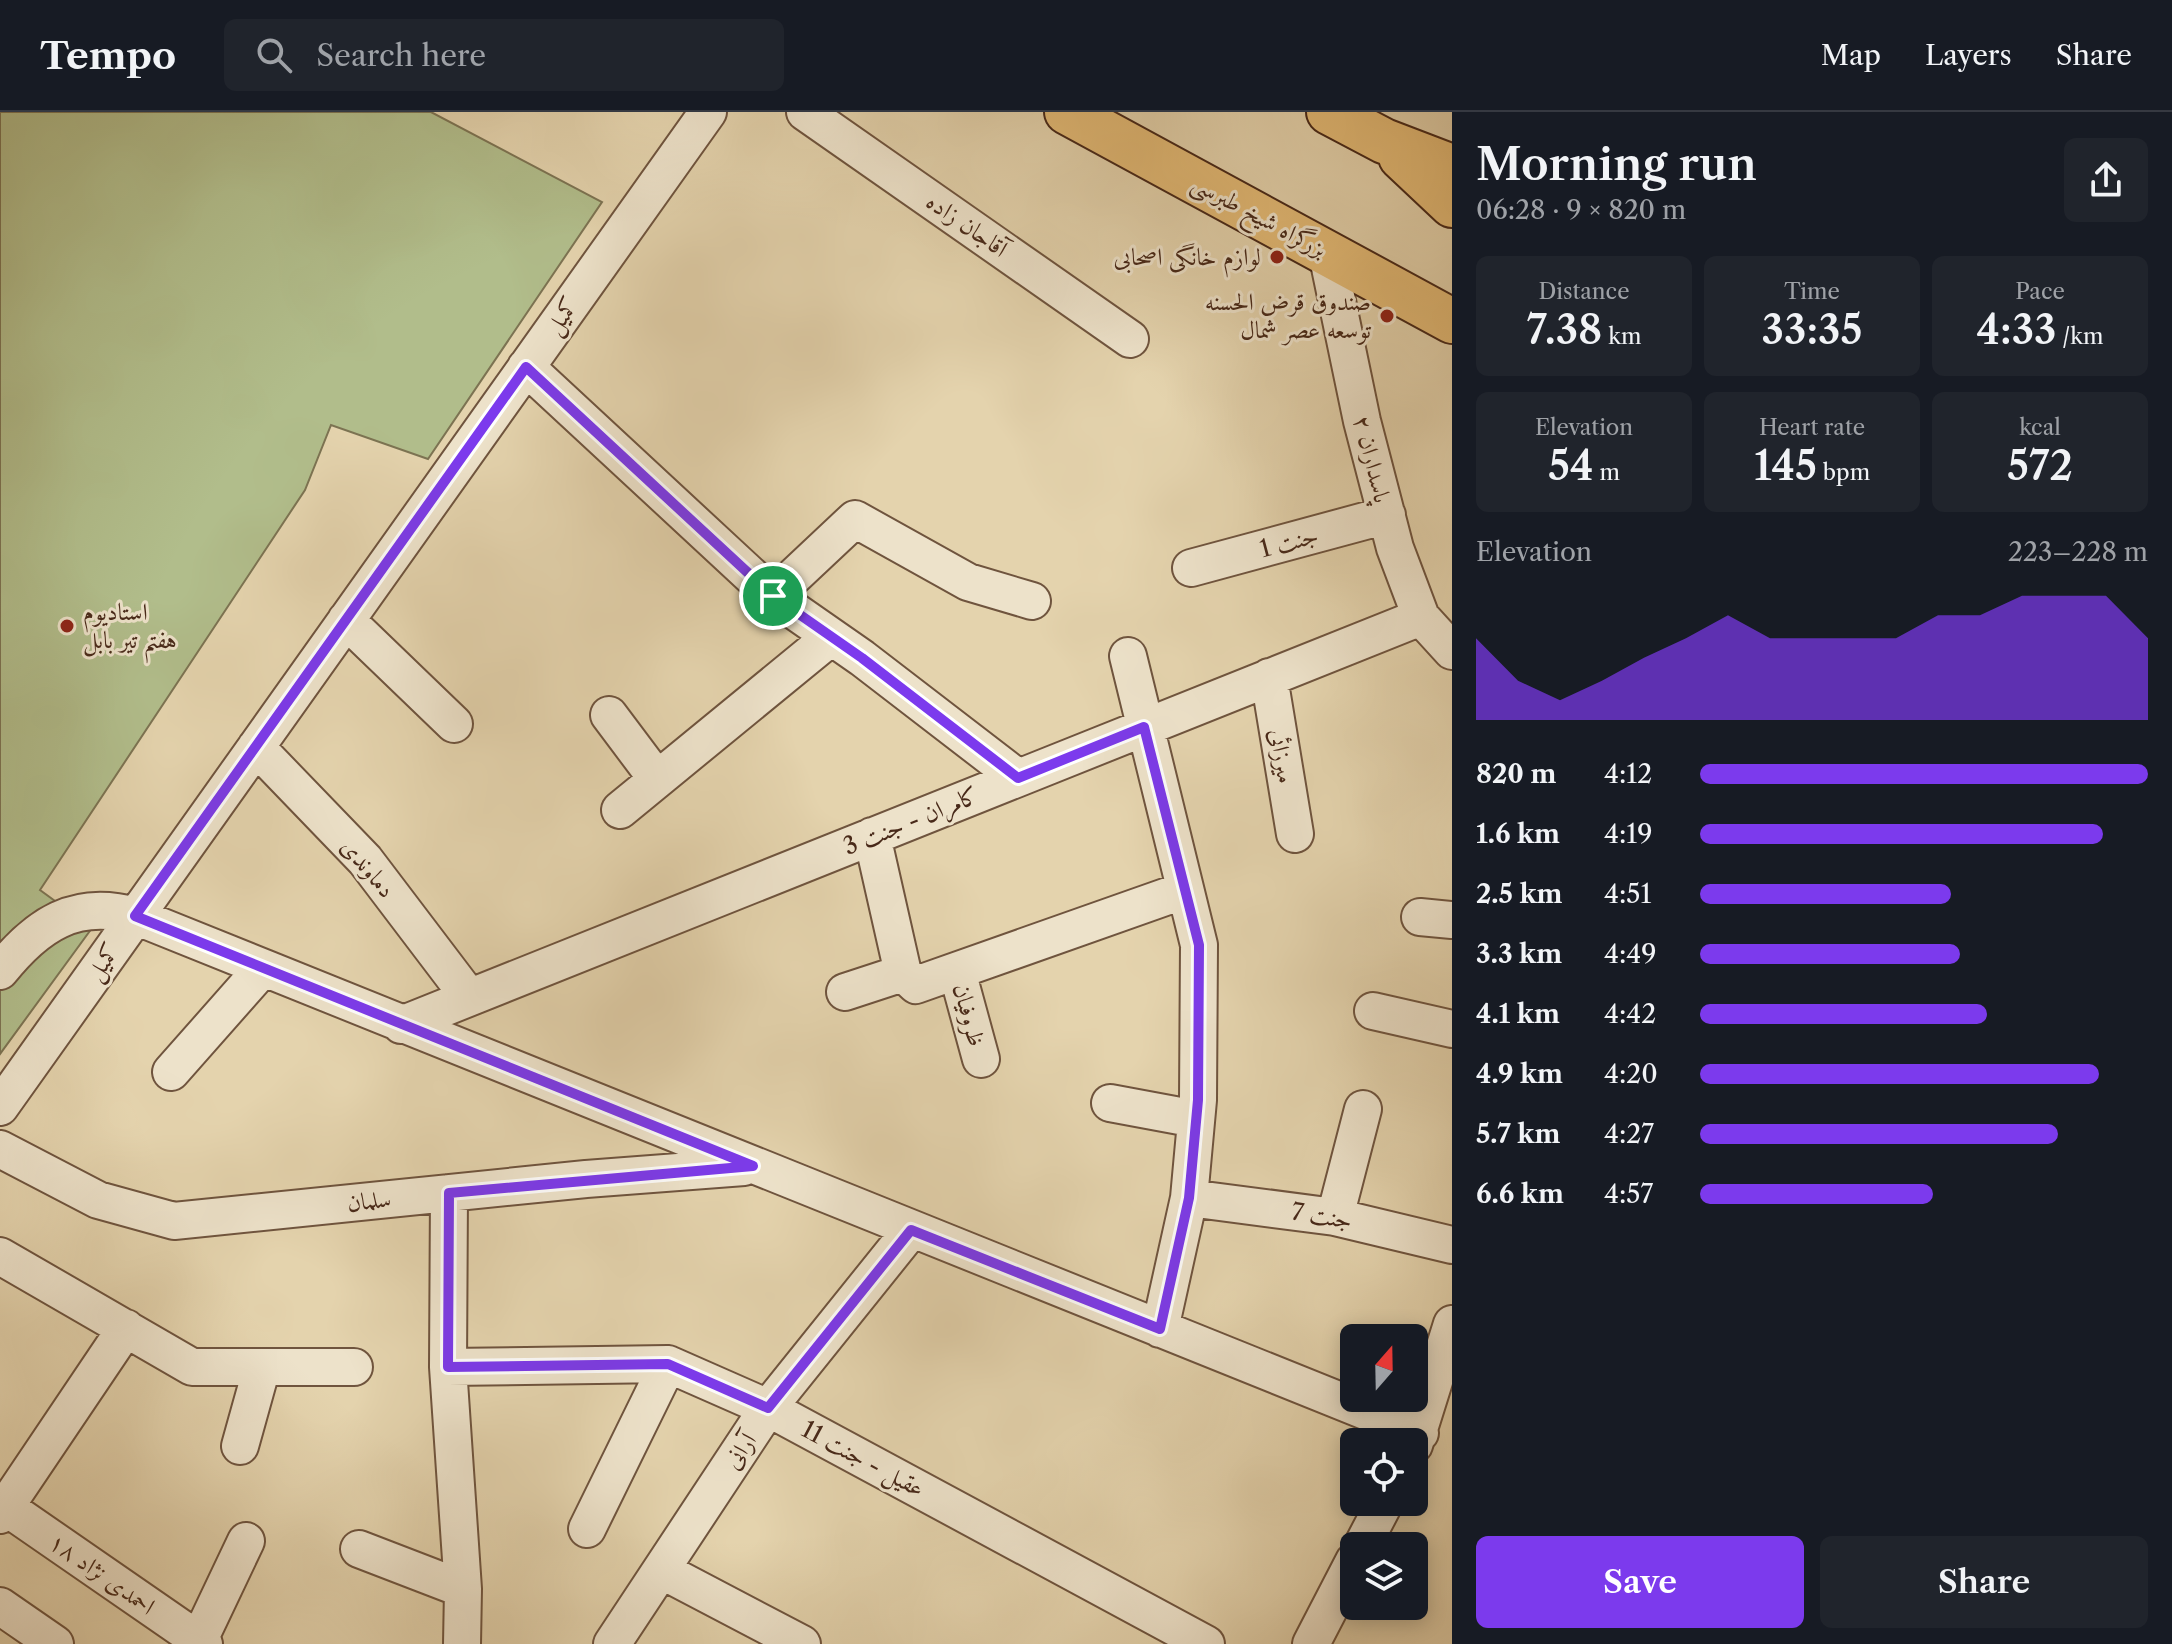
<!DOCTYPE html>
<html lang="en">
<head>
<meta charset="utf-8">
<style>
	body { margin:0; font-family:"Libre Caslon Text",Amiri,serif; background:#20242c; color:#f1f3f6; height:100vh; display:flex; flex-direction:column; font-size:30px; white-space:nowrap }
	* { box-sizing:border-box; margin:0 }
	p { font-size:26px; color:#9ea1a6 }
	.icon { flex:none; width:44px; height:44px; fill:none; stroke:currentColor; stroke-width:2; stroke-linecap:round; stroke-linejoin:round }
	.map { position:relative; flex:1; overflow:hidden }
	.side { display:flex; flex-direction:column; background:#171b24; width:720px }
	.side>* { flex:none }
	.needle { width:52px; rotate:20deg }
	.tools { position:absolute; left:1340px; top:1212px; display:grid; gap:16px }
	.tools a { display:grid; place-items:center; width:88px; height:88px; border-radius:12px; background:#171b24; box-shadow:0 4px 20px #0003; font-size:40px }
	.pin { position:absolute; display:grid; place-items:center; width:68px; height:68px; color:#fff; margin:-34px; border:4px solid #fff; border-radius:50%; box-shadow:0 2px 8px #0007 }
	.round { display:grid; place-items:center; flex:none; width:84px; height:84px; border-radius:12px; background:#20242c }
	.head { display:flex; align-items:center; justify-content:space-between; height:136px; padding:0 24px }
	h1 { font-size:44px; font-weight:600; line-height:60px }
	.stats { display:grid; grid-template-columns:repeat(3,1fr); gap:12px; height:136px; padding:8px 24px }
	.stats div { display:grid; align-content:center; border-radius:12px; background:#20242c; text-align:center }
	.stats b { font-size:40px; font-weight:600 }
	.stats small { font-size:22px; font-weight:400 }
	.stats p { font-size:22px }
	.chart { height:224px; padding:16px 24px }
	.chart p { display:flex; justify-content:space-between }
	.chart svg { width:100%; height:144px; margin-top:8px; fill:#7c3aed; opacity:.7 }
	.action { display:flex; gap:16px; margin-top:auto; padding:16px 24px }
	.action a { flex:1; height:92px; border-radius:12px; background:#7c3aed; color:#fff; font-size:32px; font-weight:600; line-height:92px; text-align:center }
	.action a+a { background:#20242c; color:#f1f3f6 }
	ul { padding:0 24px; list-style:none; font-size:26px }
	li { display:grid; grid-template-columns:128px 96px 1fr; align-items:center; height:60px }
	li i { height:20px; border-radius:10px; background:#7c3aed }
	header { display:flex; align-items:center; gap:48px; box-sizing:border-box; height:112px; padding:0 40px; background:#171b24; border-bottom:2px solid #363941 }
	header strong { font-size:38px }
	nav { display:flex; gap:44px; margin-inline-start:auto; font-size:28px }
	.search { width:560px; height:72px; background:#20242c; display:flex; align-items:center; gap:20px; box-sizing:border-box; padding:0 28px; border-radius:12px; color:#9ea1a6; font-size:30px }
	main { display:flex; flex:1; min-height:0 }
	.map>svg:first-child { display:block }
	.green { fill:#b1bd8b; stroke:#7c7352; stroke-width:2 }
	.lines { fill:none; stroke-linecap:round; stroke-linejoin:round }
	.minor-casing { stroke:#6f543e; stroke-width:40 }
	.trunk-casing { stroke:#482919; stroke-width:48 }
	.minor { stroke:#ede2ca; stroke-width:36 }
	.trunk { stroke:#e2ba76; stroke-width:44 }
	.route-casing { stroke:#fff; stroke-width:16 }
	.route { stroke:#7c3aed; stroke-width:10 }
	.poi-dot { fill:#8f2418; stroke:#ede2ca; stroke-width:3 }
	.labels { text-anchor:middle; stroke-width:6; stroke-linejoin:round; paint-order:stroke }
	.street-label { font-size:24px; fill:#482919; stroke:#ede2ca }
	.poi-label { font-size:24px; fill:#482919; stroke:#ede2ca; text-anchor:end }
</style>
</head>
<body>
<header>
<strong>Tempo</strong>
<div class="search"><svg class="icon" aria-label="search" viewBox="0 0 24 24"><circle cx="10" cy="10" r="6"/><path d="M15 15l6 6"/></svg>Search here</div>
<nav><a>Map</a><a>Layers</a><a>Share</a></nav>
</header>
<main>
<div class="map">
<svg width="1452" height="1532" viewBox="0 0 1452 1532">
	<rect width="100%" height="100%" fill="#e4d3ad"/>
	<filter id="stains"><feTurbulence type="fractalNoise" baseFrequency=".0025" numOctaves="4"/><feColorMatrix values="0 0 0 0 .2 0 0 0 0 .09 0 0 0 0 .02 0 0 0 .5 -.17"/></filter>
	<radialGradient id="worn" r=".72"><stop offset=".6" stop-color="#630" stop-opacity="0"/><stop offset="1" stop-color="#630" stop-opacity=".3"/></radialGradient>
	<!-- green -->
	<path class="green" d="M0 0H431L602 90 428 347 331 313 305 378 40 778 92 816 0 942Z"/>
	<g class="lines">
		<!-- minor casing -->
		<g class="minor-casing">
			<path id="minor" d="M805 0 1130 227
				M1327 141 1362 309 1395 436 1421 505 1452 539
				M526 255 773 484 862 546 1018 666
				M1191 456 1387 403
				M773 484 855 407 968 470 1032 489
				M346 508 454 612
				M1128 544 1199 833 1198 988 1189 1086 1160 1217
				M1269 565 1295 722
				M609 603 657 667
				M256 635 365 748 469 885
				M620 698 831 525
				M872 724 903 861 916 873 1185 778
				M1420 805 1452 808
				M0 859C37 813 75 787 135 804L1420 1321
				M957 859 981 947
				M845 880 903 861
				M1373 899 1452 917
				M401 913 1421 505
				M171 960 262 857
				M1110 991 1196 1007
				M0 995 708 0
				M0 1037 98 1088 174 1109 586 1067 744 1055
				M449 1081 448 1255 463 1477 462 1532
				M1189 1086 1335 1105 1452 1133
				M1335 1105 1363 997
				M0 1144 192 1255H354
				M448 1255 668 1252 768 1296 1206 1532
				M1414 1333 1452 1212
				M240 1334 262 1255
				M0 1391 204 1532
				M0 1403 126 1216
				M587 1417 668 1252
				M1362 1434 1385 1390
				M359 1437 463 1477
				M661 1458 802 1532
				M0 1494 55 1532
				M199 1528 246 1429
				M612 1532 768 1296 911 1118
				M1311 1532 1354 1449"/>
		</g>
		<!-- trunk casing -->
		<g class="trunk-casing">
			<path id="trunk" d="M1067 0 1452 209
				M1329 0 1384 29 1452 55
				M1401 45 1452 93"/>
		</g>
		<!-- minor -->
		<use href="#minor" class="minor"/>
		<!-- trunk -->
		<use href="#trunk" class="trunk"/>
	</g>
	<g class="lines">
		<!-- route casing -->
		<g class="route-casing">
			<path id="route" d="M526 255 773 484 862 546 1018 666 1144 615 1199 833 1198 988 1189 1086 1160 1217 911 1118 768 1296 668 1252 448 1255 449 1081 753 1054 135 804Z"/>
		</g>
		<!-- route -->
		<use href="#route" class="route"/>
	</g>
	<!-- markers -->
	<g class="poi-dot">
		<circle cx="1277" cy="145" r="8"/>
		<circle cx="1387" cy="204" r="8"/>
		<circle cx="67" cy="514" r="8"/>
	</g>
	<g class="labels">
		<!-- street labels -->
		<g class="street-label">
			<text transform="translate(1259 104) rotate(28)" y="8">بزرگراه شیخ طبرسی</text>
			<text transform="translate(967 113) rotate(35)" y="8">آقاجان زاده</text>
			<text transform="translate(562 204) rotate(-55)" y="8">کمیل</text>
			<text transform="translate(1372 347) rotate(76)" y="8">پاسداران ۲</text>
			<text transform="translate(1289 430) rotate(-15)" y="8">جنت 1</text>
			<text transform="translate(1282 644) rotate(81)" y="8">میرزائی</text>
			<text transform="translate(911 709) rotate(-22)" y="8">کامران - جنت 3</text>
			<text transform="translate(368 756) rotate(50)" y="8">دماوندی</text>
			<text transform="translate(103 850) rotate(-55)" y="8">کمیل</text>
			<text transform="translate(969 903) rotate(75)" y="8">ظروفیان</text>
			<text transform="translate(369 1089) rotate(-6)" y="8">سلمان</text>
			<text transform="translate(1322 1104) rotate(9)" y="8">جنت 7</text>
			<text transform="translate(740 1339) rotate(-56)" y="8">آرانی</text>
			<text transform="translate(863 1347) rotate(28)" y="8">عقیل - جنت 11</text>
			<text transform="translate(102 1462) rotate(35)" y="8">احمدی نژاد ۱۸</text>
		</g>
		<!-- poi labels -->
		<g class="poi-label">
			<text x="1261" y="153">لوازم خانگی اصحابی</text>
			<text x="1371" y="198">صندوق قرض الحسنه<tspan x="1371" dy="28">توسعه عصر شمال</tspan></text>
			<text x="83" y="508" text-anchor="start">استادیوم<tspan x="83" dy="28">هفتم تیر بابل</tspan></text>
		</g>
	</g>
	<rect width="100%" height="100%" filter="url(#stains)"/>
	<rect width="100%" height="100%" fill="url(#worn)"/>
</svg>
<div class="tools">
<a><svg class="needle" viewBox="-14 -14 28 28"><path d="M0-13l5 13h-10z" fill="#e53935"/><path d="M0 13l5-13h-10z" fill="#9ea1a6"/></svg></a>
<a><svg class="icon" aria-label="locate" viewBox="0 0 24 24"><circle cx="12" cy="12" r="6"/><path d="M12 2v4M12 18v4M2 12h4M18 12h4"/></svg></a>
<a><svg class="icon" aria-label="layers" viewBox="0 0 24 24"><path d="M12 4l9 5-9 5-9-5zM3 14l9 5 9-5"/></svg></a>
</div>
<div class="pin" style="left:773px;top:484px;background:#1e9e55"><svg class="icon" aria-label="arrive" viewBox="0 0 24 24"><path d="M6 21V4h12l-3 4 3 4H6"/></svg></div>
</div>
<section class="side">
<div class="head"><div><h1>Morning run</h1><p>06:28 · 9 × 820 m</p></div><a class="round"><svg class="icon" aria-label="share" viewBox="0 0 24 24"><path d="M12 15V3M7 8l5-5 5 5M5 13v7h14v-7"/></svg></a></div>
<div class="stats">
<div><p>Distance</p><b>7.38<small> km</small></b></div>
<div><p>Time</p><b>33:35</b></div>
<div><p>Pace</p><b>4:33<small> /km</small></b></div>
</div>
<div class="stats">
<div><p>Elevation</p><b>54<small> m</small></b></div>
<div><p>Heart rate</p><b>145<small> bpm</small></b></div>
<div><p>kcal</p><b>572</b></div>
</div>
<div class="chart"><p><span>Elevation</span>223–228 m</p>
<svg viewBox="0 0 160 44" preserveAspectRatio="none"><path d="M0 44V19L10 32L20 38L30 32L40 25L50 19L60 12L70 19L80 19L90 19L100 19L110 12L120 12L130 6L140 6L150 6L160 19V44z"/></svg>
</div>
<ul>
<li><b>820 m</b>4:12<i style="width:100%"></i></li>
<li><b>1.6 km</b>4:19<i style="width:90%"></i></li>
<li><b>2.5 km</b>4:51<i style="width:56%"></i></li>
<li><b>3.3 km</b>4:49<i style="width:58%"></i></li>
<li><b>4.1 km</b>4:42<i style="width:64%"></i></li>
<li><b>4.9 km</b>4:20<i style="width:89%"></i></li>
<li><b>5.7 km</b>4:27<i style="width:80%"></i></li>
<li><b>6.6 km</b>4:57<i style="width:52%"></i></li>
</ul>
<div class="action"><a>Save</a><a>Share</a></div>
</section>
</main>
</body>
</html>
